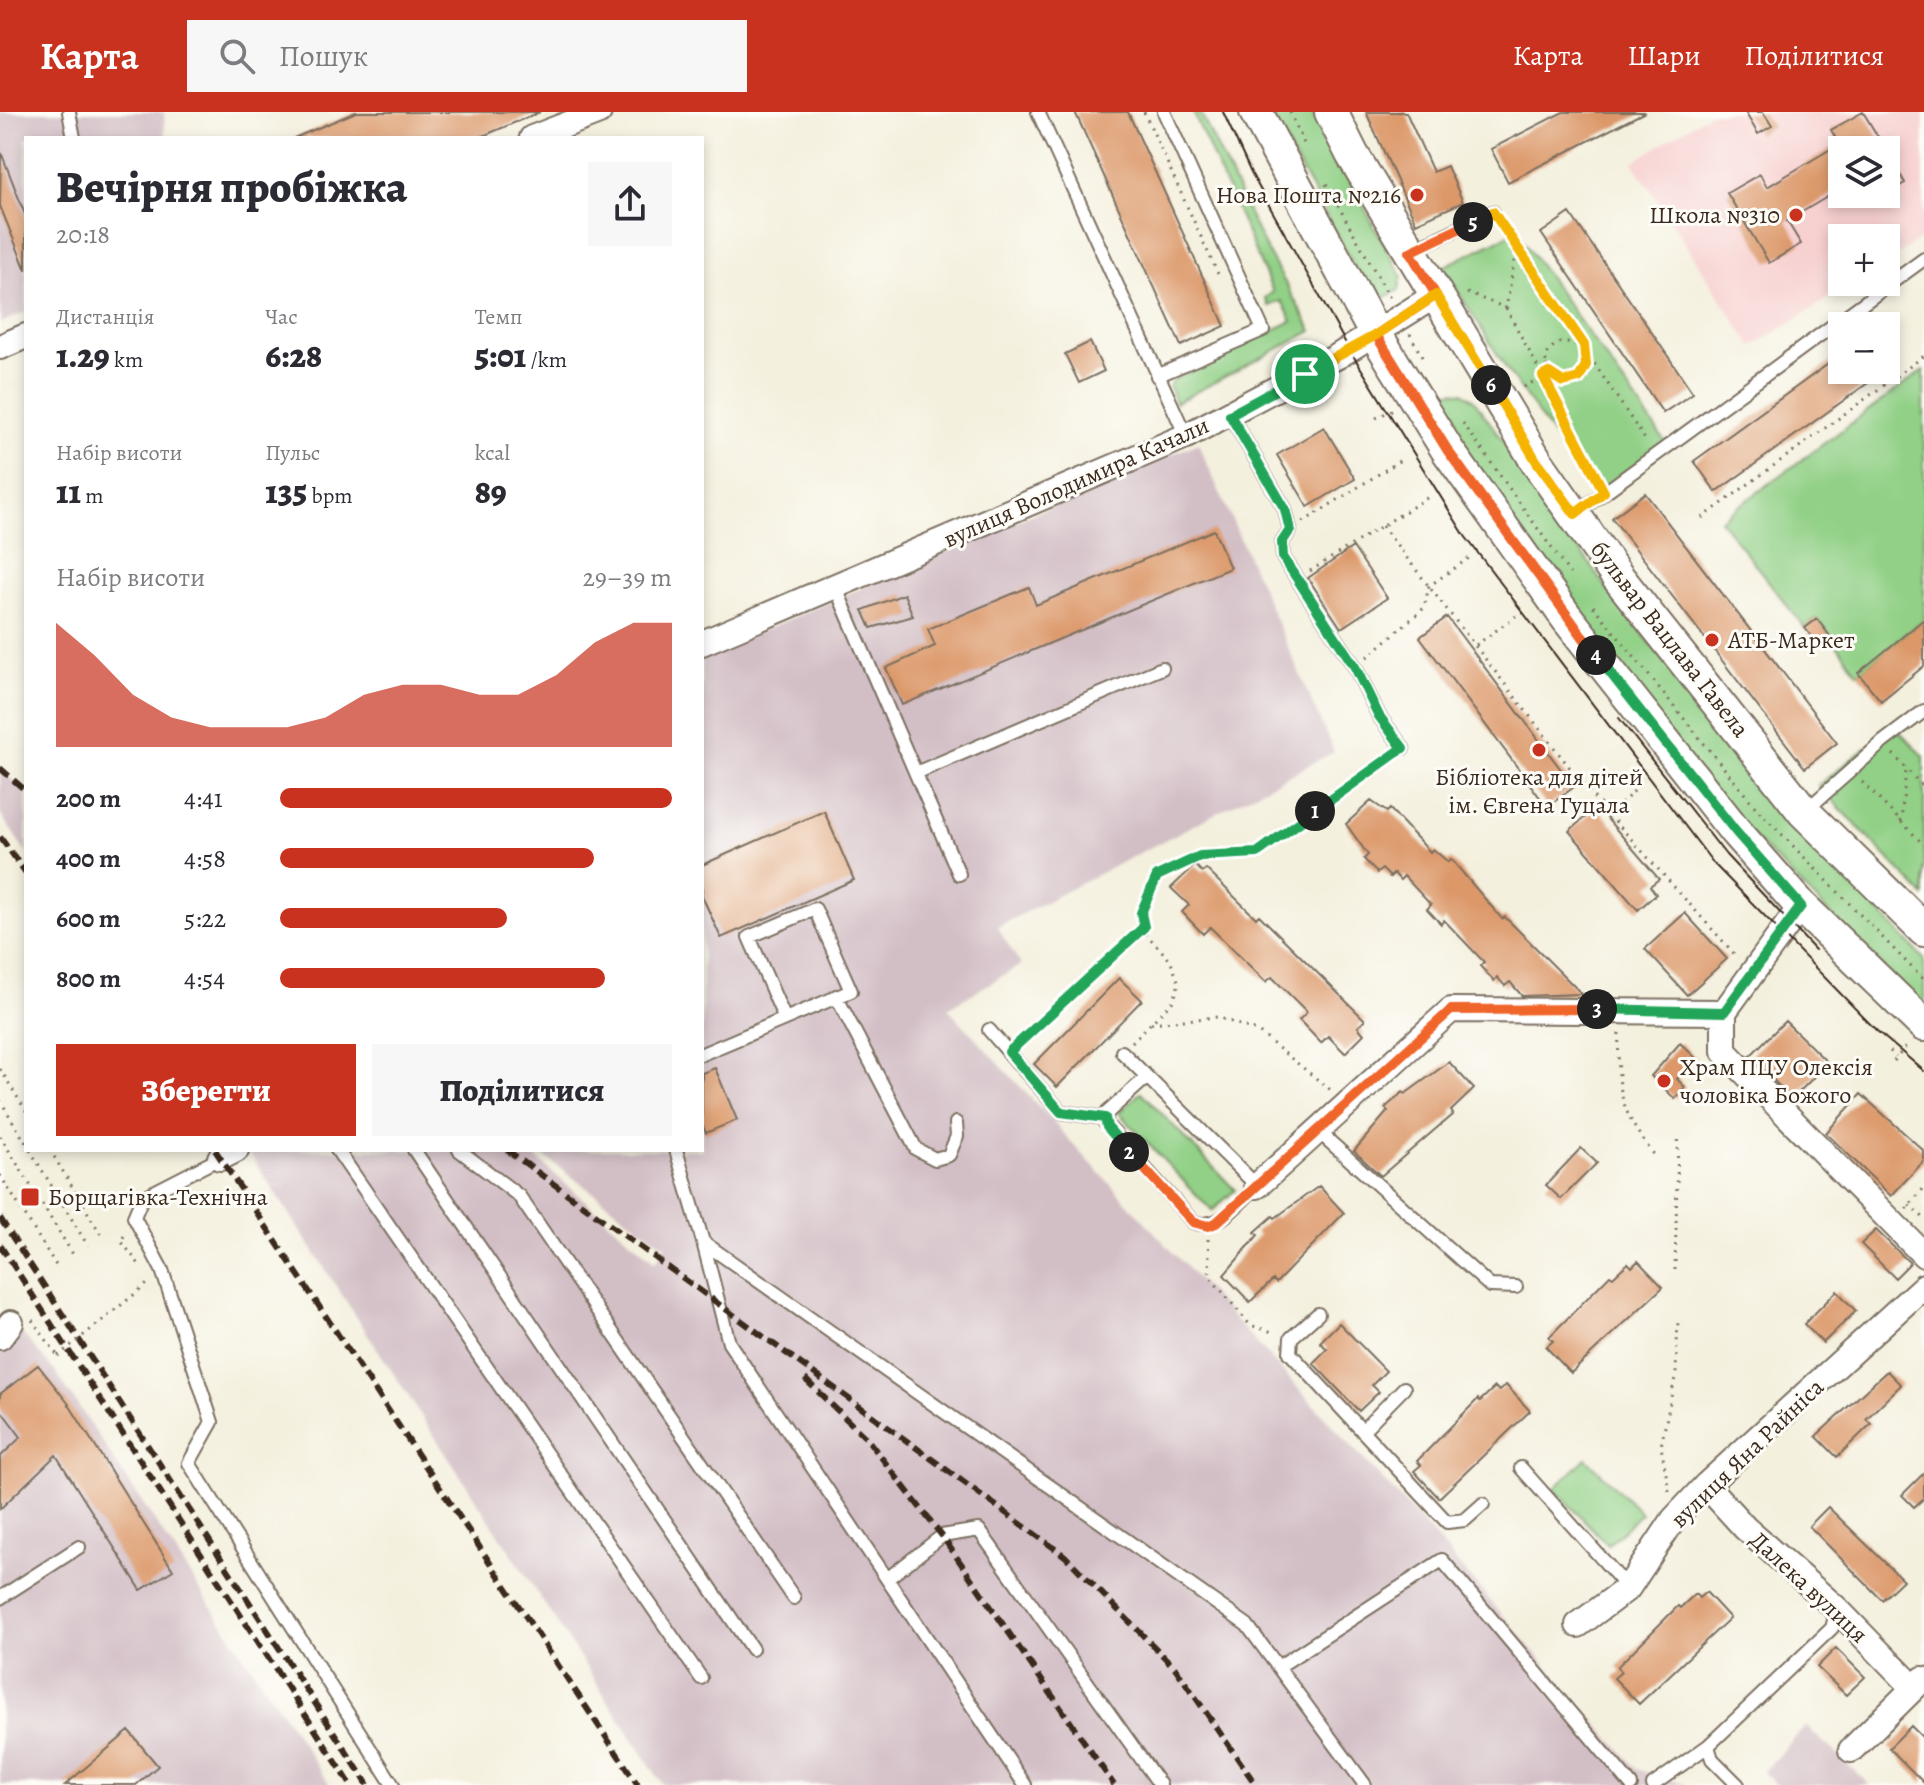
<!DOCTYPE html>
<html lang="uk">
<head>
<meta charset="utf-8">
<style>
	body { margin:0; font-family:Alegreya,serif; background:#f7f7f7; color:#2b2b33; height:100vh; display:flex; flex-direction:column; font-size:30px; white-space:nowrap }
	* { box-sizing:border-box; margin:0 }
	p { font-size:26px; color:#7c7c81 }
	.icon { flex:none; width:44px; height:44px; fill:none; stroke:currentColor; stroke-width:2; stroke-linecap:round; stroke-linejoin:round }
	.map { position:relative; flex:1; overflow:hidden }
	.details { position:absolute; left:24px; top:24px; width:680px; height:1016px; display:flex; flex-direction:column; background:#fff; border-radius:0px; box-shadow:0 4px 12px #0003 }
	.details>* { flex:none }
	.fabs { position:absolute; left:1828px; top:24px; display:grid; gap:16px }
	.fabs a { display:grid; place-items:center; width:72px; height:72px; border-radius:0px; background:#fff; box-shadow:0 4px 12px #0003; font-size:40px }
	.pin { position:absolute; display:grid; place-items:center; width:68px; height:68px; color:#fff; margin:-34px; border:4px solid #fff; border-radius:50%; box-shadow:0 2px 8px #0007 }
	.km { position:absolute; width:40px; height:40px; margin:-20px; border-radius:50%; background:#222; color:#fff; font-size:22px; line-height:40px; text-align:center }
	.round { display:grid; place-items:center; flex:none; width:84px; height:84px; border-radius:0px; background:#f7f7f7 }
	.head { display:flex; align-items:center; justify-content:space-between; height:136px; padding:0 32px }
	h1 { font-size:44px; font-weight:800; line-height:60px }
	.stats { display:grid; grid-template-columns:repeat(3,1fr); gap:12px; height:136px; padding:8px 32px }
	.stats div { display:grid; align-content:center }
	.stats b { font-size:34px; font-weight:800 }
	.stats small { font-size:22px; font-weight:400 }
	.stats p { font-size:22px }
	.chart { height:224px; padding:16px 32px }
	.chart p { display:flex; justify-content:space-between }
	.chart svg { width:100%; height:144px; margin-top:8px; fill:#c8321e; opacity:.7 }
	.action { display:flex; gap:16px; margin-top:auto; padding:16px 32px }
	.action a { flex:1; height:92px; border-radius:0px; background:#c8321e; color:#fff; font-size:32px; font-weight:800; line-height:92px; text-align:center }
	.action a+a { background:#f7f7f7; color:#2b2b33 }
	ul { padding:0 32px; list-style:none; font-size:26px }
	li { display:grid; grid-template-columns:128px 96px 1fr; align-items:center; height:60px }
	li i { height:20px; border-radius:10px; background:#c8321e }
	header { display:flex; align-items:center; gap:48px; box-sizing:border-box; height:112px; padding:0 40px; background:#c8321e; color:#fff }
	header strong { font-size:38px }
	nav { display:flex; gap:44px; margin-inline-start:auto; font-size:28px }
	.search { width:560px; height:72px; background:#f7f7f7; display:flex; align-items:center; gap:20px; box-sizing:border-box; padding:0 28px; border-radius:0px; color:#7c7c81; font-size:30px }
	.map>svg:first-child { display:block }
	.built { fill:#f7d0d0; fill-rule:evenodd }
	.industrial { fill:#d2bec5 }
	.green { fill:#91d086; stroke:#667d52; stroke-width:2 }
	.building { fill:#dc9869 }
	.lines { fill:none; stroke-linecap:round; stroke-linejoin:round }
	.lane-casing { stroke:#7c6f61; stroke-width:16 }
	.street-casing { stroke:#7c6f61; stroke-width:28 }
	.secondary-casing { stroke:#7c6f61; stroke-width:36 }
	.path { stroke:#7c6f61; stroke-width:3; stroke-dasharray:2 6; stroke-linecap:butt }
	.lane { stroke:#fff; stroke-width:12 }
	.street { stroke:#fff; stroke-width:24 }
	.secondary { stroke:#fff; stroke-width:32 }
	.tram { stroke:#3b2a1e; stroke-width:2 }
	.rail { stroke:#3b2a1e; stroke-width:6; stroke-dasharray:12 6; stroke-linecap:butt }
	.path-bridge { stroke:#7c6f61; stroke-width:3; stroke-dasharray:2 6; stroke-linecap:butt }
	.split-1-casing { stroke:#fff; stroke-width:16 }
	.split-2-casing { stroke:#fff; stroke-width:16 }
	.split-3-casing { stroke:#fff; stroke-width:16 }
	.split-4-casing { stroke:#fff; stroke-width:16 }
	.split-5-casing { stroke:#fff; stroke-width:16 }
	.split-6-casing { stroke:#fff; stroke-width:16 }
	.split-7-casing { stroke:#fff; stroke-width:16 }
	.split-1 { stroke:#22a559; stroke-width:10 }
	.split-2 { stroke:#22a559; stroke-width:10 }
	.split-3 { stroke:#f0652b; stroke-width:10 }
	.split-4 { stroke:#22a559; stroke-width:10 }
	.split-5 { stroke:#f0652b; stroke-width:10 }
	.split-6 { stroke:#f5b400; stroke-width:10 }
	.split-7 { stroke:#f5b400; stroke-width:10 }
	.poi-dot { fill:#c8321e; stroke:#fdfcf7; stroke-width:3 }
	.labels { text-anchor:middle; stroke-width:6; stroke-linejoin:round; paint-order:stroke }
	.poi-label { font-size:24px; fill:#3b2a1e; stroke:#fdfcf7; text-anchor:start }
	.street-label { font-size:24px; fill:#3b2a1e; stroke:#fdfcf7 }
</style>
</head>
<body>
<header>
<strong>Карта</strong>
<div class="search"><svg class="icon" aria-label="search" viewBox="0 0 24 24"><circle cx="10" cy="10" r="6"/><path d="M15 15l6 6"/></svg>Пошук</div>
<nav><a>Карта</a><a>Шари</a><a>Поділитися</a></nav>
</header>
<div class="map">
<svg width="1924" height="1673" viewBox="0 0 1924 1673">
	<rect width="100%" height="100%" fill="#fdfcf7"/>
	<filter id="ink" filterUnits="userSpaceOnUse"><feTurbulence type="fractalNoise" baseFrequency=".0125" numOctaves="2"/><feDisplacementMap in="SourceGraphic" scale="16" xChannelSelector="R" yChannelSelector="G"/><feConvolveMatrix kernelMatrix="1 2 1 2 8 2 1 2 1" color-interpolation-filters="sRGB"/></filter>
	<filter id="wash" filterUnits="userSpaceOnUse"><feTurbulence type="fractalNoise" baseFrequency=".006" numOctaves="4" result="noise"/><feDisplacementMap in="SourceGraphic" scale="32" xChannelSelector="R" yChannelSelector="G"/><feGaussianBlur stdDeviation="1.8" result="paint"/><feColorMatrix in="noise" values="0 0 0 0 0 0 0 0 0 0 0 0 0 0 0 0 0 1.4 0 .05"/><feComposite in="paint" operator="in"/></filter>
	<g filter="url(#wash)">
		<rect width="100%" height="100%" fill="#f4f0de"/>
		<!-- built -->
		<path class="built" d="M1712 0H1924V125L1886 150V126H1842V170H1854L1752 235 1633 50ZM1842 38H1886V82H1842Z"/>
		<!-- industrial -->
		<path class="industrial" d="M0 0H164L165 26H26V130L15 134 26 162V200L0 211Z
			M1198 331 1334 640 997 815 1021 853 948 896 1426 1415 1637 1657 1687 1673H663L251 1044 240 1038H527L655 1150 666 1135 536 1038H702V545Z
			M0 658 26 679V740L0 702Z
			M20 1219 57 1262 330 1673H0V1242Z
			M1806 1614 1870 1673H1776L1763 1660Z"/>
		<!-- green -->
		<path class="green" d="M1193 0H1200L1265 135 1312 219 1175 291 1169 274 1173 268 1292 209 1282 189 1269 194 1265 186 1273 180Z
			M1269 0H1311L1402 164 1399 178 1375 191Z
			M1516 119 1666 331 1595 383 1507 258 1443 155Z
			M1924 258V507L1858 561 1817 507 1805 516 1720 408Z
			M1452 279 1463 280 1474 288 1606 475 1771 685 1924 847V896L1743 715 1572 505 1434 298 1441 284Z
			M1894 614 1924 644V784L1818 673Z
			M1141 980 1235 1078 1212 1099 1119 1001Z
			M1586 1346 1641 1401 1608 1433 1554 1377Z"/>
		<g id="blocks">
			<!-- building -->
			<path class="building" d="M356 0H540L478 26H294Z
				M1075 0H1128L1225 214 1181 234Z
				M1366 0H1406L1433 60 1447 54 1463 90 1416 111Z
				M1563 0H1645L1508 70 1491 37Z
				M1745 0H1763L1772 14 1758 22Z
				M1863 0 1886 38 1842 36V76L1787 109 1801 132 1769 151 1727 81 1760 62 1767 75 1839 32 1831 18Z
				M1886 39 1905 71 1886 82Z
				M1 40 26 105V158L0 94Z
				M1570 101 1693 281 1663 301 1541 121Z
				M1090 230 1104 259 1079 271 1065 242Z
				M1842 242V258H1886L1716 380 1694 349Z
				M1324 315 1355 367 1308 395 1277 343Z
				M1645 381 1837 631 1805 656 1612 406Z
				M1214 418 1230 456 902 593 886 556 935 534 928 517 1029 475 1036 493Z
				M1353 435 1387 486 1341 516 1308 466Z
				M904 482 913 504 871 516 863 498Z
				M1447 505 1574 675 1547 695 1420 525Z
				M1817 507 1830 524 1818 533 1805 516Z
				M1924 507V554L1881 589 1858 561Z
				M1371 689 1387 700 1390 697 1430 740 1433 737 1448 750 1451 747 1502 807 1505 805 1582 882 1522 884 1510 870 1505 874 1497 865 1494 869 1480 854 1484 850 1444 808 1441 812 1427 797 1431 793 1404 764 1400 768 1394 761 1390 765 1382 757 1377 761 1364 747 1368 743 1346 712Z
				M1597 695 1659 767 1650 774 1656 782 1638 798 1569 719Z
				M824 699 854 768 721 826 702 784V753Z
				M1195 753 1202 760 1206 757 1256 806 1259 803 1365 908 1358 915 1364 922 1345 941 1328 924 1321 931 1299 908 1307 900 1272 865 1266 870 1210 815 1203 822 1182 800 1189 793 1171 776Z
				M1685 801 1727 847 1687 883 1645 837Z
				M1119 866 1142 888 1057 975 1034 952Z
				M1785 909 1828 951 1792 987 1750 944Z
				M1680 931 1696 946 1677 967 1685 975 1675 987 1651 964Z
				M1449 950 1474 977 1451 999 1453 1002 1381 1064 1354 1039 1388 999 1385 996 1403 980 1405 982Z
				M715 956 737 1008 706 1021 702 1012V961Z
				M1861 982 1924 1039V1049L1891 1084 1826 1021Z
				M1581 1036 1597 1051 1561 1087 1546 1073Z
				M1319 1074 1344 1101 1276 1171 1273 1168 1250 1190 1224 1163 1258 1123 1255 1120 1273 1104 1275 1106Z
				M1876 1118 1910 1151 1895 1166 1861 1132Z
				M1638 1149 1663 1175 1571 1261 1546 1235 1553 1229 1549 1225 1610 1163 1613 1165 1628 1151 1632 1155Z
				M1837 1179 1856 1199 1823 1231 1804 1212Z
				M1339 1211 1386 1259 1372 1273 1379 1280 1359 1299 1313 1251 1327 1237 1320 1230Z
				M38 1253 68 1291 173 1458 141 1478 56 1343 0 1397V1345L21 1325 0 1297V1282Z
				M1887 1259 1901 1273 1866 1307 1871 1312 1837 1345 1816 1324Z
				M1506 1273 1530 1299 1439 1386 1414 1359 1421 1353 1417 1349 1478 1287 1480 1289 1495 1275 1499 1279Z
				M1924 1361V1386L1914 1395 1902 1383Z
				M1828 1395 1903 1468 1882 1488 1809 1414Z
				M1706 1480 1730 1506 1639 1592 1614 1566 1621 1560 1617 1555 1678 1494 1680 1496 1695 1482 1699 1486Z
				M1836 1536 1865 1565 1846 1583 1817 1555Z
				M1911 1614 1924 1627V1671L1889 1636Z
				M129 1619 158 1654 136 1673H65Z"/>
		</g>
	</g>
	<g filter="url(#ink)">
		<use href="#blocks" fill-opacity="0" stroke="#7c6f61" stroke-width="2"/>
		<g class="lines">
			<!-- lane casing -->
			<g class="lane-casing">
				<path id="lane" d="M69 0 74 26
					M1038 0 1186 324
					M1413 138 1493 100
					M1157 264 1263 218 1164 0
					M1230 303 1285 397 1290 418 1282 430 1283 445 1355 555 1379 604 1403 636
					M1575 402 1924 147
					M835 474 959 762
					M918 660 1162 556
					M1804 700 1883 630 1924 599
					M836 884 916 1037 935 1047 949 1043 957 1024 956 1011
					M989 918 1061 1000 1105 1006
					M1122 940 1257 1074C1239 1090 1219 1120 1193 1110L1105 1011 1107 1001 1147 965
					M702 942 851 879 815 797 749 825 784 905
					M1319 1020 1490 1174 1516 1175
					M337 1038 701 1566
					M414 1038 752 1537
					M459 1038 519 1084 794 1486
					M676 1038 703 1130 1247 1513 1365 1673
					M220 1046 142 1086 134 1105 162 1158 212 1310 189 1351 393 1673
					M703 1130 729 1231 1025 1673
					M1318 1202 1291 1226 1290 1241 1447 1410 1465 1408 1483 1392
					M1362 1319 1404 1276
					M1521 1356 1628 1476
					M887 1467 942 1424 979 1418 1160 1673
					M0 1486 79 1435
					M1278 1555 1442 1448 1631 1673
					M1653 1673 1708 1634
					M1738 1673 1712 1647 1708 1634 1832 1516 1837 1497"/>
			</g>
			<!-- street casing -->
			<g class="street-casing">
				<path id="street" d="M532 26 599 0
					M0 235 26 224
					M702 531 1186 324 1338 244 1436 183
					M1724 900V939L1924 1143
					M220 1046 236 1038
					M1257 1074 1451 898 1724 900 1801 794
					M0 1225 11 1211
					M1706 1373 1745 1416 1837 1497 1914 1576
					M1578 1513 1628 1476 1674 1407 1706 1373 1924 1174
					M1851 1638 1923 1567"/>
			</g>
			<!-- secondary casing -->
			<g class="secondary-casing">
				<path id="secondary" d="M1256 0 1376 223 1448 339 1567 506 1736 720 1801 794 1924 913
					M1331 0 1352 42 1537 350 1617 464 1804 700 1924 818"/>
			</g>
			<!-- path -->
			<path class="path" d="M1144 0 1218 162
				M1290 0 1305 34
				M1326 72 1391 188
				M1501 112 1646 329
				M1467 181 1506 196 1517 135
				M1506 196 1597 366
				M1410 222 1423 247
				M1546 250a20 20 0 1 1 40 0a20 20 0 1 1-40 0Z
				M1524 275 1549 261
				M1376 306 1394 297
				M1463 311 1570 462
				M1702 406 1924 244
				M1303 410 1404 346
				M1382 414 1588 679 1738 846
				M1310 459 1430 384
				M1593 494 1757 697 1924 868
				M1476 533 1516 504
				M1367 545 1424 496 1429 474 1472 444
				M1893 642 1924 676
				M1862 670 1924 733
				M1610 703 1644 669
				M1901 710 1906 658
				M1151 911 1217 905 1257 919 1332 979
				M1619 921C1617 979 1619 1000 1657 1046
				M1020 929 1144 815
				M1132 930 1174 888 1179 871 1170 848 1146 822 1141 801 1157 764 1200 744 1257 741 1391 645
				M1890 939 1896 945
				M1894 949 1907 933
				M0 957 26 999
				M0 988 26 1031
				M0 1024 74 1144
				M30 1038 88 1134
				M50 1038 102 1124
				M0 1063 57 1155
				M1909 1093 1924 1106
				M1906 1097 1924 1076
				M124 1124 121 1129 142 1156
				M1208 1127 1210 1165 1250 1213 1276 1221
				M1675 1158 1678 1026
				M32 1208 58 1244
				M1669 1379 1661 1334 1676 1261 1678 1207"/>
			<!-- lane -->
			<use href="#lane" class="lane"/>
			<!-- street -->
			<use href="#street" class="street"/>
			<!-- secondary -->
			<use href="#secondary" class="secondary"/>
			<!-- tram -->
			<path class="tram" d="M1223 0 1251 61 1349 237 1465 424 1714 752 1877 919 1924 959
				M1619 606 1726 743 1815 838"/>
			<!-- rail -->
			<path class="rail" d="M0 656 26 679
				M0 725 26 761
				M215 1038 638 1673
				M507 1038 1065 1444 1176 1557 1256 1673
				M0 1106 368 1673
				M0 1133 351 1673
				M805 1267 867 1327 942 1424 1114 1673"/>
			<!-- path-bridge -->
			<path class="path-bridge" d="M58 1244 151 1169"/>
		</g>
	</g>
	<g class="lines" filter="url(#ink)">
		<!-- split-1 casing -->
		<g class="split-1-casing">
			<path id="split-1" d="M1305 262 1230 303 1285 397 1290 418 1282 430 1283 445 1355 555 1379 604 1403 636 1315 699"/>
		</g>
		<!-- split-2 casing -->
		<g class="split-2-casing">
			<path id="split-2" d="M1129 1040 1107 1015 1105 1006 1061 1000 1009 940 1144 815 1141 801 1157 764 1200 744 1257 741 1315 699"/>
		</g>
		<!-- split-3 casing -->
		<g class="split-3-casing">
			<path id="split-3" d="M1129 1040 1193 1110 1208 1114 1216 1111 1451 898 1597 897"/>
		</g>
		<!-- split-4 casing -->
		<g class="split-4-casing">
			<path id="split-4" d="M1596 543 1736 720 1801 794 1724 900 1597 897"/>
		</g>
		<!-- split-5 casing -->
		<g class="split-5-casing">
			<path id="split-5" d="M1473 110 1410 140 1436 183 1376 223 1448 339 1596 543"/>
		</g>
		<!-- split-6 casing -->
		<g class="split-6-casing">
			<path id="split-6" d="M1473 110 1493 100 1584 233 1586 253 1579 266 1563 270 1549 261 1543 264 1604 380 1575 402 1537 350 1491 273"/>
		</g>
		<!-- split-7 casing -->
		<g class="split-7-casing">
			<path id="split-7" d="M1305 262 1376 223 1436 183 1491 273"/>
		</g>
		<!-- split-1 -->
		<use href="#split-1" class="split-1"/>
		<!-- split-2 -->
		<use href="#split-2" class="split-2"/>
		<!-- split-3 -->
		<use href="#split-3" class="split-3"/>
		<!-- split-4 -->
		<use href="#split-4" class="split-4"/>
		<!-- split-5 -->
		<use href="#split-5" class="split-5"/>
		<!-- split-6 -->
		<use href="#split-6" class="split-6"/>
		<!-- split-7 -->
		<use href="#split-7" class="split-7"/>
	</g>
	<!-- markers -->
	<g class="poi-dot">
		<circle cx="1417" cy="83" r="8"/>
		<circle cx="1796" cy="103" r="8"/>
		<circle cx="1712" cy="528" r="8"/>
		<circle cx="1539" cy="638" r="8"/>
		<circle cx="1664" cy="969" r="8"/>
		<rect x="20" y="1075" width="20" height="20" rx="4"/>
	</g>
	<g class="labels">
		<!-- poi labels -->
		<g class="poi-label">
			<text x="1401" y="91" text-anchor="end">Нова Пошта №216</text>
			<text x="1780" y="111" text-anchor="end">Школа №310</text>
			<text x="1728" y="536">АТБ-Маркет</text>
			<text x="1539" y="673" text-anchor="middle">Бібліотека для дітей<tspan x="1539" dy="28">ім. Євгена Гуцала</tspan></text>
			<text x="1680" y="963">Храм ПЦУ Олексія<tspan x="1680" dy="28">чоловіка Божого</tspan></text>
			<text x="48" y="1093">Борщагівка-Технічна</text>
		</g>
		<!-- street labels -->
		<g class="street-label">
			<text transform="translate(1076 370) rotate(-24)" y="8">вулиця Володимира Качали</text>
			<text transform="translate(1670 527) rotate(52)" y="8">бульвар Вацлава Гавела</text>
			<text transform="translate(1747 1341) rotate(-44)" y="8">вулиця Яна Райніса</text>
			<text transform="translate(1809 1475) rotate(43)" y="8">Далека вулиця</text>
		</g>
	</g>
</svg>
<div class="fabs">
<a><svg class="icon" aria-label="layers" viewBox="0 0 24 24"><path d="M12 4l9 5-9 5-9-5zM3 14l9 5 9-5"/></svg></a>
<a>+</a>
<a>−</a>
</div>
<div class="pin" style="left:1305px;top:262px;background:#1e9e55"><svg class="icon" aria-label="arrive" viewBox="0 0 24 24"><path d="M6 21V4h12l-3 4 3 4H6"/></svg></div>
<b class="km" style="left:1315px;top:699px">1</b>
<b class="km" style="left:1129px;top:1040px">2</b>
<b class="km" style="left:1597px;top:897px">3</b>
<b class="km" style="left:1596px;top:543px">4</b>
<b class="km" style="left:1473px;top:110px">5</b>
<b class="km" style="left:1491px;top:273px">6</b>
<section class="details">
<div class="head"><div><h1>Вечірня пробіжка</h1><p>20:18</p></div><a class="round"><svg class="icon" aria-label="share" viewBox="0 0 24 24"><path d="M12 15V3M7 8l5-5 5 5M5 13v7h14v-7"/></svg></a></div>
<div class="stats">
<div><p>Дистанція</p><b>1.29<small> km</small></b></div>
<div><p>Час</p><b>6:28</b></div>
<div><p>Темп</p><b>5:01<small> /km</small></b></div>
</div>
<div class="stats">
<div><p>Набір висоти</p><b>11<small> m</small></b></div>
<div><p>Пульс</p><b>135<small> bpm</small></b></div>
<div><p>kcal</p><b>89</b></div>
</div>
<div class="chart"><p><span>Набір висоти</span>29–39 m</p>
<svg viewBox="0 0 160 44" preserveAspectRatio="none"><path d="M0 44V6L10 16L20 28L30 35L40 38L50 38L60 38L70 35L80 28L90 25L100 25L110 28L120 28L130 22L140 12L150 6L160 6V44z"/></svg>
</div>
<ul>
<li><b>200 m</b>4:41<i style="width:100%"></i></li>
<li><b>400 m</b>4:58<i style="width:80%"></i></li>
<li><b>600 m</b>5:22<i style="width:58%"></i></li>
<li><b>800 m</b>4:54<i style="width:83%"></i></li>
</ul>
<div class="action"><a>Зберегти</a><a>Поділитися</a></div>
</section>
</div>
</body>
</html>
